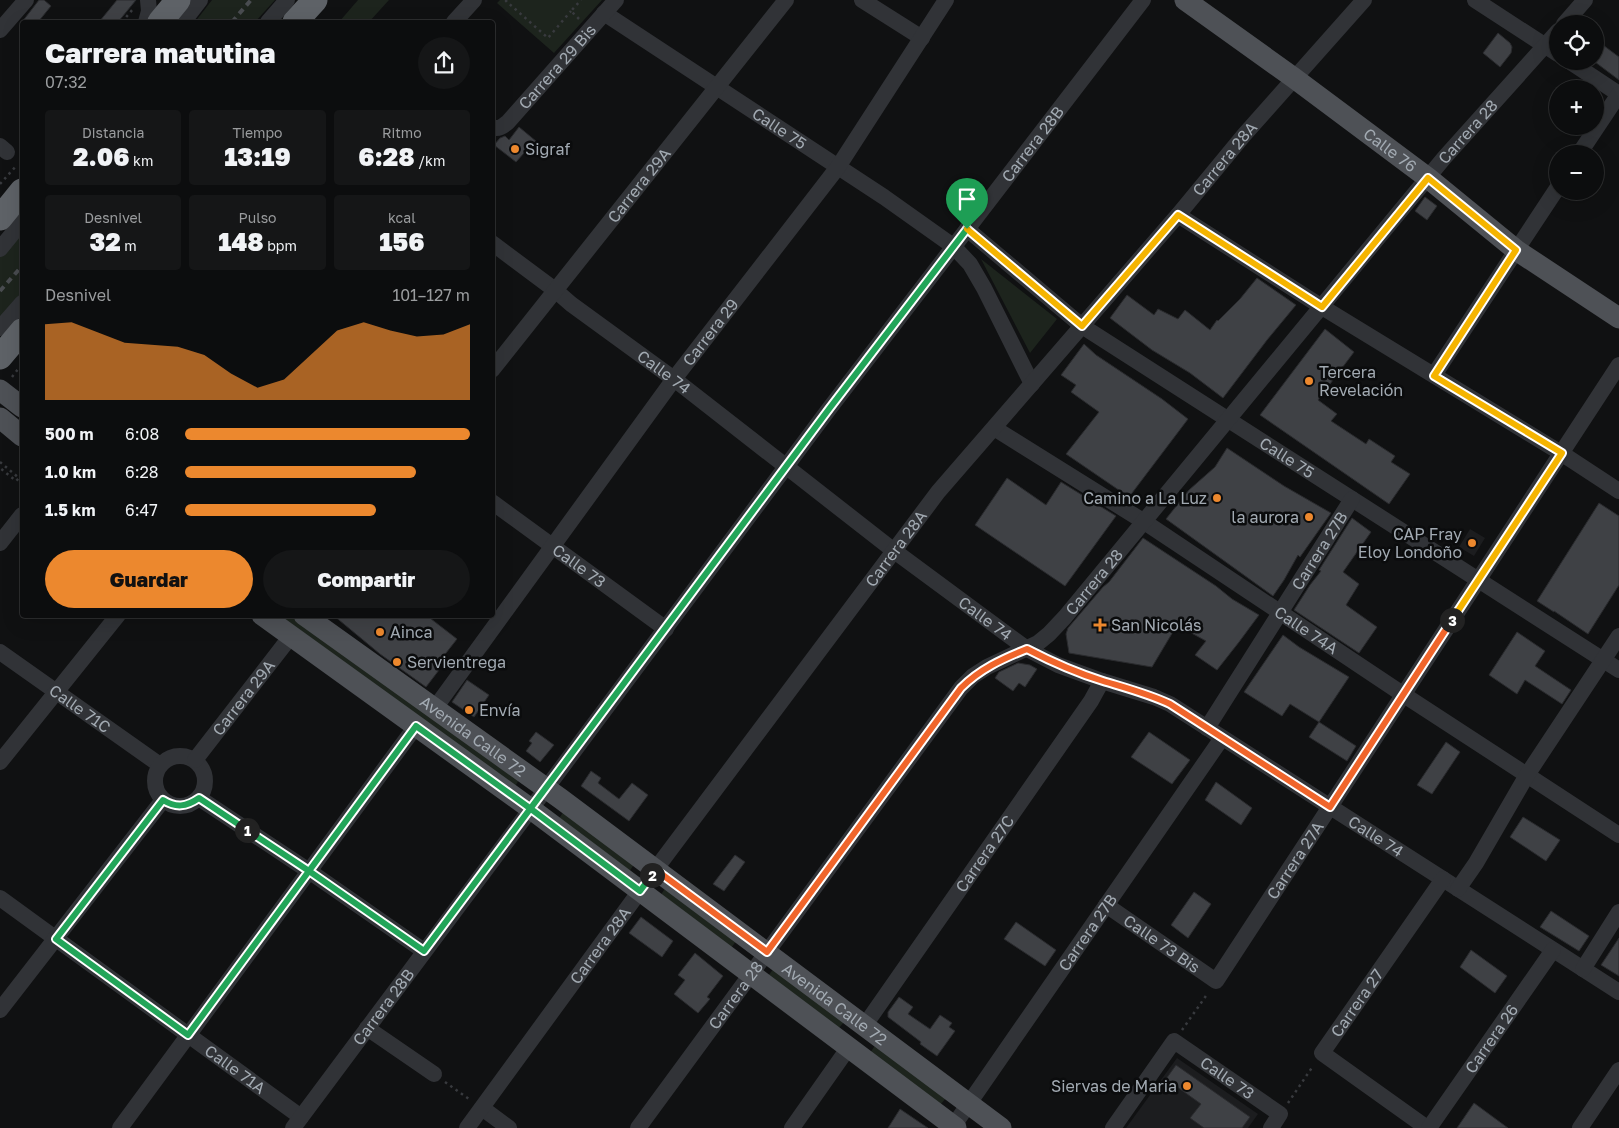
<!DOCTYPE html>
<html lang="es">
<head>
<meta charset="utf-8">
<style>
	body { margin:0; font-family:"Golos Text",sans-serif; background:#151617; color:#f1f3f6; height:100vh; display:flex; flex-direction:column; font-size:19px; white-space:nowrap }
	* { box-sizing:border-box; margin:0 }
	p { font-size:16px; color:#9a9c9e }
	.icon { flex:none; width:28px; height:28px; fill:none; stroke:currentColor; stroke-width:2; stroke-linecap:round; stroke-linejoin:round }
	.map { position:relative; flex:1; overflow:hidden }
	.panel { position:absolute; left:20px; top:20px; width:475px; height:598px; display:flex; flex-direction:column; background:#0c0d0e; border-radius:5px; box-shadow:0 5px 20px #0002,0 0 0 1px #2c2d2e }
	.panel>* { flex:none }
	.fabs { position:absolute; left:1549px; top:15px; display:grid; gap:10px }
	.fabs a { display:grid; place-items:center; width:55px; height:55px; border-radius:50%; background:#0c0d0e; box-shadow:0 5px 20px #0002,0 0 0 1px #2c2d2e; font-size:25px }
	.pin { position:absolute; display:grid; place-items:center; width:42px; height:42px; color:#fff; margin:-51px -21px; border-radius:50% 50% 50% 0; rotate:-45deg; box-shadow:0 0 5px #0007 }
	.pin .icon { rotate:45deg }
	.km { position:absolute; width:25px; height:25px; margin:-12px; border-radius:50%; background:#222; color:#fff; font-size:14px; line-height:25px; text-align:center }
	.round { display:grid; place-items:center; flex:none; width:52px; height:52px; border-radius:26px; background:#151617 }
	.headline { display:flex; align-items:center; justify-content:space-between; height:85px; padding:0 25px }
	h1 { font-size:28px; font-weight:800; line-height:38px }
	.metrics { display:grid; grid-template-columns:repeat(3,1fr); gap:8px; height:85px; padding:5px 25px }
	.metrics div { display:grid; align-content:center; border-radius:5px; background:#151617; text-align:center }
	.metrics b { font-size:25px; font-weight:800 }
	.metrics small { font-size:14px; font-weight:400 }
	.metrics p { font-size:14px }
	.chart { height:140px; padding:10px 25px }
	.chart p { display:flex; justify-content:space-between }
	.chart svg { width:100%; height:90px; margin-top:5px; fill:#ec882e; opacity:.7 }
	.primary-button { display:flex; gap:10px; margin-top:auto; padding:10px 25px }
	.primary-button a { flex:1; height:58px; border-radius:30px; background:#ec882e; color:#111; font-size:20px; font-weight:800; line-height:58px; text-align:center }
	.primary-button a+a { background:#151617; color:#f1f3f6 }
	ul { padding:0 25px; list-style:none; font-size:16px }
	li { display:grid; grid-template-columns:80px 60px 1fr; align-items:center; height:38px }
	li i { height:12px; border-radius:6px; background:#ec882e }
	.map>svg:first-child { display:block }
	.built { fill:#1c1d1f }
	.green { fill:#1d241d }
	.building { fill:#3f4145; stroke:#2a2b2e }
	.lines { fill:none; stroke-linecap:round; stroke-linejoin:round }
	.path { stroke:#383a3e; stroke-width:2.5; stroke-dasharray:2.5 4; stroke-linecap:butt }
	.minor { stroke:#313337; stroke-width:16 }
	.major { stroke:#4e5156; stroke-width:21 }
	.highway { stroke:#5e6267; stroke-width:25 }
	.rail { stroke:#494c50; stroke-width:4; stroke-dasharray:6 5; stroke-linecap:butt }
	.major-bridge { stroke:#4e5156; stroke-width:21 }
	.split-1-casing { stroke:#fff; stroke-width:10 }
	.split-2-casing { stroke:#fff; stroke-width:10 }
	.split-3-casing { stroke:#fff; stroke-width:10 }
	.split-4-casing { stroke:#fff; stroke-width:10 }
	.split-1 { stroke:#22a559; stroke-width:6 }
	.split-2 { stroke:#22a559; stroke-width:6 }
	.split-3 { stroke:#f0652b; stroke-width:6 }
	.split-4 { stroke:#f5b400; stroke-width:6 }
	.poi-dot { fill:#ec882e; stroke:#0b0c0d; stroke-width:2 }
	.labels { text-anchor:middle; stroke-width:5; stroke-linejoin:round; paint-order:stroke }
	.street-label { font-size:16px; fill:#a2aab2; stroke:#0b0c0d }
	.poi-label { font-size:16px; fill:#a2aab2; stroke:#0b0c0d; text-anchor:start }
</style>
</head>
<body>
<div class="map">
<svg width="1619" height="1128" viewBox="0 0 1619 1128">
	<rect width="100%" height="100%" fill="#101112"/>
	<!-- built -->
	<path class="built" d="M1470 529 1485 538 1474 556 1459 547Z
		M1177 1058 1258 1114 1248 1128H1126Z"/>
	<!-- green -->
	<path class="green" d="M212 0H275L255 22H195Z
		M358 0H389L369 22H339Z
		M500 0H602L554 53 497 3Z
		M22 230V295L0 320V255Z
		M981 259 1057 319 1030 353Z
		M276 615H289L519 780 514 788Z
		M564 811 635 863 629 872 558 820Z
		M666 887 737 940 731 948 660 896Z
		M774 968 845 1021 838 1029 768 976Z
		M876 1044 947 1097 940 1105 870 1053Z"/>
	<!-- building -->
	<path class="building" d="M39 0H44L51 6 38 22H22Z
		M117 0H136L118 22H99Z
		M1498 33 1510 43 1512 47 1511 53 1500 67 1483 53Z
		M1595 39 1619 57V80L1595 62Z
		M519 127 537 142 527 155 524 153 516 162 494 145 500 138 505 136 509 140Z
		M1425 197 1437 206 1427 220 1415 211Z
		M1257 278 1296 305 1267 340 1223 398 1190 373 1152 350 1110 318 1127 295 1154 315 1158 309 1178 319 1185 310 1210 330 1217 320 1218 321 1240 299Z
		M1325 329 1354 352 1318 400 1337 414 1331 421 1366 444 1369 439 1395 456 1391 462 1410 474 1389 504 1260 415Z
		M1084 344 1096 355 1162 399 1188 419 1129 497 1066 454 1099 412 1071 392 1076 385 1061 375Z
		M1227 448 1284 486 1331 513 1300 557 1298 555 1284 580 1273 596 1166 519 1189 490 1215 467Z
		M1007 478 1046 505 1061 482 1116 516 1065 586 975 525Z
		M1599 503 1619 516V585L1588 634 1554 611V612L1537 601Z
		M1352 518 1371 532 1343 572 1359 584 1346 605 1377 627 1359 653 1294 610 1310 585 1321 571 1319 570Z
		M1143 538 1216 586 1232 599 1259 615 1239 642 1217 670 1195 655 1206 641 1177 625 1152 667 1069 653 1066 634 1068 628 1103 587 1109 582Z
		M333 615H426L457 639 435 667 439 670 426 687 380 654Z
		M1517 632 1545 651 1535 666 1571 690 1562 704 1525 680 1517 694 1489 675Z
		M1283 635 1299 647 1349 677 1319 722 1290 704 1282 716 1244 692Z
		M1018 663 1030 665 1037 669 1025 687 1019 683 1013 691 995 678 999 672Z
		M467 680 489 695 474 717 452 702Z
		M1319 722 1356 746 1347 761 1309 737Z
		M536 732 554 745 540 762 526 751 532 743 529 741Z
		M1149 732 1190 760 1172 784 1131 757Z
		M1446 742 1460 752 1432 794 1417 785Z
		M591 771 601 778 598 783 619 799 632 783 648 795 629 821 581 786Z
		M1216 782 1252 808 1241 825 1205 800Z
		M1523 817 1560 840 1546 861 1510 837Z
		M735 855 745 862 724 891 713 884Z
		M1194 892 1211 904 1188 938 1171 925Z
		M1551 911 1589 936 1579 951 1540 927Z
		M641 917 673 941 662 957 629 933Z
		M1016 922 1056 950 1045 966 1004 939Z
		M1619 938V976L1601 965Z
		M1471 950 1507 976 1495 993 1460 967Z
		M695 953 723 976 707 997 710 999 698 1013 674 994 685 980 678 975Z
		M899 997 913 1007 908 1014 930 1029 940 1015 952 1023 949 1027 955 1031 937 1056 920 1044 921 1042 888 1017V1012Z
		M1176 1065 1250 1117 1242 1128H1204L1190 1118 1201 1104 1166 1079Z
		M1474 1103 1508 1128H1457Z
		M900 1109 928 1128H888Z"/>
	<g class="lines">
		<!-- path -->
		<path class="path" d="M507 0 506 1 548 38 571 11
			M579 19 571 11 581 0
			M122 22 133 9
			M0 184 17 165
			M12 377 22 364
			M0 462 19 478 16 481 0 468
			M1182 1030 1208 993
			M445 1082 469 1099
			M1288 1103 1313 1066"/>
		<!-- minor -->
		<g class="minor">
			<path d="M862 0 922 38"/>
			<path d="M1475 0 1558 54"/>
			<path id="s1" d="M604 13 884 197 953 246 970 264 984 288 1032 384"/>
			<path d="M146 22 149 11 148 0"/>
			<path d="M183 22 200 0"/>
			<path d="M268 22 287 0"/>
			<path d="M454 22 474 0"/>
			<path d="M1564 24 1585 0"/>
			<path d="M0 30 26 0"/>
			<path d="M1569 61 1619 94"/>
			<path id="s2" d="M492 127C499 130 503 126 508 122L616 0"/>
			<path d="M0 146 7 152"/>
			<path d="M1579 154 1619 94"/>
			<path d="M1178 215 1322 307 1561 453 1619 491"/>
			<path id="s3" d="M967 229 1082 326 1619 670"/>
			<path id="s4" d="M492 243 555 290 571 304 674 379 893 550 1027 649 1058 665 1102 681 1154 697 1170 704 1619 992"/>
			<path d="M0 249 22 222"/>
			<path d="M0 328 22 303"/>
			<path id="s5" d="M492 370 786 0"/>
			<path d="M1434 375 1558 187"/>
			<path id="s6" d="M994 428 1143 521 1404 695 1619 835"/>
			<path id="s7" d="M492 502 666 629"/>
			<path d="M0 543 22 515"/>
			<path id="s8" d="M0 652 160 765"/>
			<path id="s9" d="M435 708 674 379 838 167 946 0"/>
			<path id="s10" d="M1207 728 1352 499"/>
			<circle cx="180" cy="781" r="25"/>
			<path id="s11" d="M195 760 291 636"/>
			<path d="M0 762 118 615"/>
			<path d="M199 798 309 871 424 951"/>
			<path d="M1458 889 1476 863 1527 775 1619 636"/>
			<path id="s12" d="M0 898 301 1117"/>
			<path id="s13" d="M1106 905 1216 981 1619 365"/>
			<path d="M1583 969 1619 912"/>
			<path d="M0 1010 163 800"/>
			<path id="s14" d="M865 1025 1091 701 1102 681"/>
			<path d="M367 1028 434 1074"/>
			<path d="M482 1108 509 1128"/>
			<path d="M120 1128 416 726"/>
			<path id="s15" d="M293 1128 829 409 1143 0"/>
			<path id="s16" d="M467 1128 661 862 938 492 1178 215 1244 135 1364 0"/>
			<path id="s17" d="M638 1128 961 688 973 676 987 667 1038 643 1049 634 1065 617 1444 158 1558 31"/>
			<path d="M792 1128 849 1047"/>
			<path id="s18" d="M952 1128 1222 738"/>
			<path id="s19" d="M1113 1128 1174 1041 1280 1114 1271 1128"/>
			<path id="s20" d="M1427 1128 1322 1053 1443 879"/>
			<path id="s21" d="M1429 1128 1553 950"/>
			<path d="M1580 1128 1619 1070"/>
		</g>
		<!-- major -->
		<g class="major">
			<path id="s22" d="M1185 0 1294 78 1428 178 1516 250 1619 318"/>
			<path d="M0 418 22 436"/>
			<path d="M262 615 531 809 956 1128"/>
			<path id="s23" d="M304 615 561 799 1001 1128"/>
		</g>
		<!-- highway -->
		<path class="highway" d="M160 22 178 0
			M295 22 315 0
			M0 218 22 191
			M0 357 22 331"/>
		<!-- rail -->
		<path class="rail" d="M232 22 251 0
			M0 291 22 266"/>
		<!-- major-bridge -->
		<path class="major-bridge" d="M0 390 22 407"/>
	</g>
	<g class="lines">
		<!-- split-1 casing -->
		<g class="split-1-casing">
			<path id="split-1" d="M247 830 309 871 424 951 829 409 967 229"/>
		</g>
		<!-- split-2 casing -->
		<g class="split-2-casing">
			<path id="split-2" d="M247 830 199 798C186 807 176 808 163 800L56 939 188 1035 416 726 531 809 640 891 652 875"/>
		</g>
		<!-- split-3 casing -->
		<g class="split-3-casing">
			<path id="split-3" d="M652 875 656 870 767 952 961 688C980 669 1002 659 1027 649 1052 662 1077 673 1103 681 1126 688 1149 694 1170 704L1330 807 1452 620"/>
		</g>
		<!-- split-4 casing -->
		<g class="split-4-casing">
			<path id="split-4" d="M967 229 1082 326 1178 215 1322 307 1428 178 1516 250 1434 376 1562 453 1452 620"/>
		</g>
		<!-- split-1 -->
		<use href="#split-1" class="split-1"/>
		<!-- split-2 -->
		<use href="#split-2" class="split-2"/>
		<!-- split-3 -->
		<use href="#split-3" class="split-3"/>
		<!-- split-4 -->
		<use href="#split-4" class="split-4"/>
	</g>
	<!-- markers -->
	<g class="poi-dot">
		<circle cx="515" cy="149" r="5"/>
		<circle cx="1309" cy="381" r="5"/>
		<circle cx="1217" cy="498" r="5"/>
		<circle cx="1309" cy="517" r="5"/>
		<circle cx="1472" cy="543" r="5"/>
		<path d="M1097.5 617.5h5v5h5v5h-5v5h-5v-5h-5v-5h5z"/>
		<circle cx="380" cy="632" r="5"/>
		<circle cx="397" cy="662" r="5"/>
		<circle cx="469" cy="710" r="5"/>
		<circle cx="1187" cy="1086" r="5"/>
	</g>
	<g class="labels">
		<!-- street labels -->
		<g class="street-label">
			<text dy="6" stroke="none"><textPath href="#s2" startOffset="92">Carrera 29 Bis</textPath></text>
			<text dy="6" stroke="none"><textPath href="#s1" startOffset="210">Calle 75</textPath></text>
			<text dy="6" stroke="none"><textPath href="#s17" startOffset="1304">Carrera 28</textPath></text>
			<text dy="6" stroke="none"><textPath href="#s15" startOffset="1231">Carrera 28B</textPath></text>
			<text dy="6" stroke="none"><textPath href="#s22" startOffset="254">Calle 76</textPath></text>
			<text dy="6" stroke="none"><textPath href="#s16" startOffset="1231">Carrera 28A</textPath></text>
			<text dy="6" stroke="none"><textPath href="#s5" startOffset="236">Carrera 29A</textPath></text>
			<text dy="6" stroke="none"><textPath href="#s9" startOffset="466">Carrera 29</textPath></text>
			<text dy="6" stroke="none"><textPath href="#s4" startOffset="215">Calle 74</textPath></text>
			<text dy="6" stroke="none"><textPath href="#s3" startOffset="394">Calle 75</textPath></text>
			<text dy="6" stroke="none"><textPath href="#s16" startOffset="721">Carrera 28A</textPath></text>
			<text dy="6" stroke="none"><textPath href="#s10" startOffset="210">Carrera 27B</textPath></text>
			<text dy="6" stroke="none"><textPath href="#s7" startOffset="108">Calle 73</textPath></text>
			<text dy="6" stroke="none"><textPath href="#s17" startOffset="719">Carrera 28</textPath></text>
			<text dy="6" stroke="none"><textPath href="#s4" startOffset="620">Calle 74</textPath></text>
			<text dy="6" stroke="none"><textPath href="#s6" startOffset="372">Calle 74A</textPath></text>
			<text dy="6" stroke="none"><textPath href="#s11" startOffset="79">Carrera 29A</textPath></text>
			<text dy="6" stroke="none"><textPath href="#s8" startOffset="98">Calle 71C</textPath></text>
			<text dy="6" stroke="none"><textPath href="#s23" startOffset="208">Avenida Calle 72</textPath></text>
			<text dy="6" stroke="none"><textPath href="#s4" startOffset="1070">Calle 74</textPath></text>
			<text dy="6" stroke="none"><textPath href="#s14" startOffset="209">Carrera 27C</textPath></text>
			<text dy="6" stroke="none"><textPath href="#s13" startOffset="278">Carrera 27A</textPath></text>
			<text dy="6" stroke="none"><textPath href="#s18" startOffset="238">Carrera 27B</textPath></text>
			<text dy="6" stroke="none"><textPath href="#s13" startOffset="68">Calle 73 Bis</textPath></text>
			<text dy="6" stroke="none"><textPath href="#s16" startOffset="226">Carrera 28A</textPath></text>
			<text dy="6" stroke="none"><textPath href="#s17" startOffset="165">Carrera 28</textPath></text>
			<text dy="6" stroke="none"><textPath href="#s23" startOffset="658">Avenida Calle 72</textPath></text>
			<text dy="6" stroke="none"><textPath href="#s20" startOffset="190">Carrera 27</textPath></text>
			<text dy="6" stroke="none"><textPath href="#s15" startOffset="151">Carrera 28B</textPath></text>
			<text dy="6" stroke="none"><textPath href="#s21" startOffset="109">Carrera 26</textPath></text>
			<text dy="6" stroke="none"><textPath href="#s12" startOffset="291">Calle 71A</textPath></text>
			<text dy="6" stroke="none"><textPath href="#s19" startOffset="171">Calle 73</textPath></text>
		</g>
		<!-- poi labels -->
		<g class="poi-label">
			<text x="525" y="155">Sigraf</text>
			<text x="1319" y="378">Tercera<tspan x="1319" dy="18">Revelación</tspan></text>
			<text x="1207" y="504" text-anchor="end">Camino a La Luz</text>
			<text x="1299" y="523" text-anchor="end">la aurora</text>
			<text x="1462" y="540" text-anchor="end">CAP Fray<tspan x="1462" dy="18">Eloy Londoño</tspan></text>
			<text x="1111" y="631">San Nicolás</text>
			<text x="390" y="638">Ainca</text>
			<text x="407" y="668">Servientrega</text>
			<text x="479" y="716">Envía</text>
			<text x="1177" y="1092" text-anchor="end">Siervas de Maria</text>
		</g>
	</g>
</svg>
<div class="fabs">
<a><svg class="icon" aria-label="locate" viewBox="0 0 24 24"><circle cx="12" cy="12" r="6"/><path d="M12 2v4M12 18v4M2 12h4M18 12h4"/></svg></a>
<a>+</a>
<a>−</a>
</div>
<div class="pin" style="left:967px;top:229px;background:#1e9e55"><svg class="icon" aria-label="arrive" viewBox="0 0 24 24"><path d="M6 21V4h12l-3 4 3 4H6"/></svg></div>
<b class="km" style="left:247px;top:830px">1</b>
<b class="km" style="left:652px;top:875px">2</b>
<b class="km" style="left:1452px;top:620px">3</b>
<section class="panel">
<div class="headline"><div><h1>Carrera matutina</h1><p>07:32</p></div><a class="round"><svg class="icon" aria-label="share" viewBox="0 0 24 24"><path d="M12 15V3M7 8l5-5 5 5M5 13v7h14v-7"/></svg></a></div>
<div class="metrics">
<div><p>Distancia</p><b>2.06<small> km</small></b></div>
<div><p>Tiempo</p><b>13:19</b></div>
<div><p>Ritmo</p><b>6:28<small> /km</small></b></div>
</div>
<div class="metrics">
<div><p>Desnivel</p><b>32<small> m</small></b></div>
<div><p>Pulso</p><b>148<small> bpm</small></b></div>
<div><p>kcal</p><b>156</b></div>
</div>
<div class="chart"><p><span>Desnivel</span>101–127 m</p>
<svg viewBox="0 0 160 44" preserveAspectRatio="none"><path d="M0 44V7L10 6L20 11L30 16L40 17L50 18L60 22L70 31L80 38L90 34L100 22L110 10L120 6L130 10L140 13L150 12L160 7V44z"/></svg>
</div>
<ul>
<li><b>500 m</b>6:08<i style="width:100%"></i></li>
<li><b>1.0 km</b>6:28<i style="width:81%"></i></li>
<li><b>1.5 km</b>6:47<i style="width:67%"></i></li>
</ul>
<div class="primary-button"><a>Guardar</a><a>Compartir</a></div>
</section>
</div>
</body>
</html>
